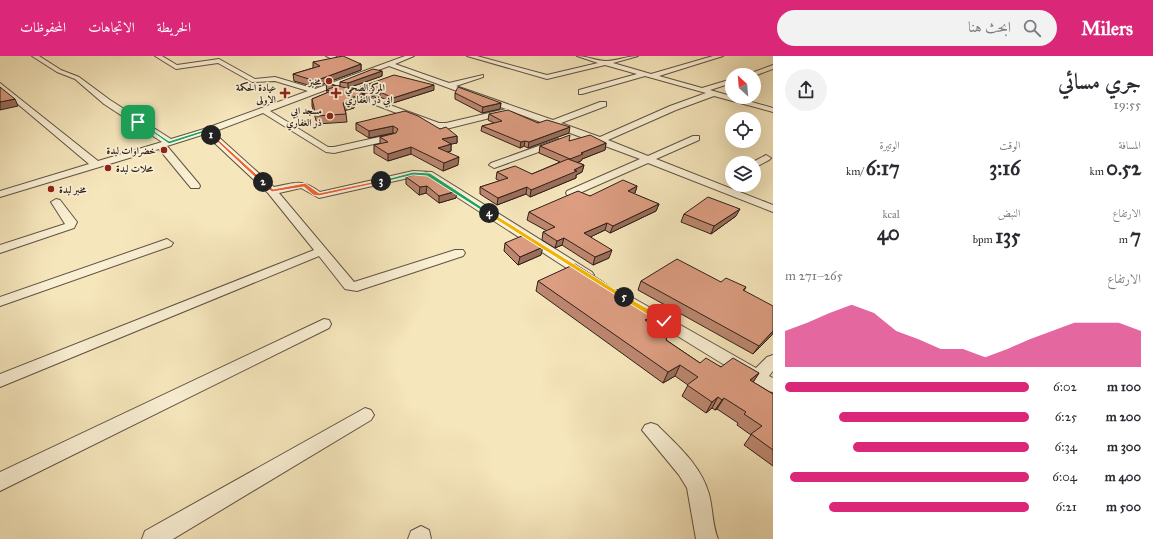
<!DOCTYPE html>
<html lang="ar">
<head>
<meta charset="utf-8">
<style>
	body { margin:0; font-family:"IM FELL Great Primer",Amiri,serif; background:#f2f2f3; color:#2b2b33; direction:rtl; height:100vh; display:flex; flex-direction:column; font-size:15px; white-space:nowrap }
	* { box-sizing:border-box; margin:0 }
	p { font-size:13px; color:#7c7c81 }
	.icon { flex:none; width:22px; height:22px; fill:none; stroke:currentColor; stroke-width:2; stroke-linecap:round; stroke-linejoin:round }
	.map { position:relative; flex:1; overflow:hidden; direction:ltr }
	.sheet { display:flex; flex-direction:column; background:#fff; width:380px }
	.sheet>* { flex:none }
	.needle { width:26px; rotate:334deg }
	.controls { position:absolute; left:725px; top:12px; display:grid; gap:8px }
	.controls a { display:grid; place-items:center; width:36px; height:36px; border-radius:50%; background:#fff; box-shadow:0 4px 16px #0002; font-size:20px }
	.pin { position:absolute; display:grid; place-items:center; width:34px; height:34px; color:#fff; margin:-17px; border-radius:8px; box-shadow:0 2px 6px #0006 }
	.km { position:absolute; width:20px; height:20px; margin:-10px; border-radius:50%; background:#222; color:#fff; font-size:11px; line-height:20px; text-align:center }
	.round { display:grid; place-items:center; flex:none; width:42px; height:42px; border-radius:21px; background:#f2f2f3 }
	.headline { display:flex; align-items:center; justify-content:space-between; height:68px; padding:0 12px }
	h1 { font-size:22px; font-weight:800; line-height:30px }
	.metrics { display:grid; grid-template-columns:repeat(3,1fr); gap:6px; height:68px; padding:4px 12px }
	.metrics div { display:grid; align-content:center }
	.metrics b { font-size:20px; font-weight:800 }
	.metrics small { font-size:11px; font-weight:400 }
	.metrics p { font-size:11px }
	.chart { height:112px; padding:8px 12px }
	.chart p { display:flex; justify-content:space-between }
	.chart svg { width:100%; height:72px; margin-top:4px; fill:#db2777; opacity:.7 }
	ul { padding:0 12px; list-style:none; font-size:13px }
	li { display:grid; grid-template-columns:64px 48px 1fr; align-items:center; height:30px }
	li i { height:10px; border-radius:5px; background:#db2777 }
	header { display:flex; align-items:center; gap:24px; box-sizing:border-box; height:56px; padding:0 20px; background:#db2777; color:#fff }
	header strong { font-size:19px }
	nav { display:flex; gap:22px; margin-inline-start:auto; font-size:14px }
	.search { width:280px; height:36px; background:#f2f2f3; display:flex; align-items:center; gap:10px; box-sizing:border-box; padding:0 14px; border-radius:22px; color:#7c7c81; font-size:15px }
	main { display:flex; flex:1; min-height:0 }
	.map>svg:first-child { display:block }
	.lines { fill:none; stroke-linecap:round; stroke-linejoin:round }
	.minor-casing { stroke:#605242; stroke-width:2 }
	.minor { fill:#f9efd3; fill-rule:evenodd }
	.wall { fill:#bd876f; stroke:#2e201a }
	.shaded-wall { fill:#9a6e5a; stroke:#2e201a }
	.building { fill:#dc9d81; stroke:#2e201a }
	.split-1 { fill:#22a559; stroke:#fff }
	.split-2 { fill:#f0652b; stroke:#fff }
	.split-3 { fill:#f0652b; stroke:#fff }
	.split-4 { fill:#22a559; stroke:#fff }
	.split-5 { fill:#f5b400; stroke:#fff }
	.split-6 { fill:#f5b400; stroke:#fff }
	.poi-dot { fill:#8f2418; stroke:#f9efd3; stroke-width:1.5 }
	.labels { text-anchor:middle; stroke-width:3.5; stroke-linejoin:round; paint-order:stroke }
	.far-poi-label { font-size:10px; font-weight:bold; fill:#2e201a; stroke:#f9efd3; text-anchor:end }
</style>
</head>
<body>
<header>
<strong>Milers</strong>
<div class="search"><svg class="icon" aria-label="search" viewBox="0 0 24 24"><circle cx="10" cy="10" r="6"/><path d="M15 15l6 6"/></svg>ابحث هنا</div>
<nav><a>الخريطة</a><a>الاتجاهات</a><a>المحفوظات</a></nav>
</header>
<main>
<section class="sheet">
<div class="headline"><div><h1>جري مسائي</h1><p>19:55</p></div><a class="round"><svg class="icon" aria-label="share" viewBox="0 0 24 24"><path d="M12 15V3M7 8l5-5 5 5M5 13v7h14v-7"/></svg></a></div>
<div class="metrics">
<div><p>المسافة</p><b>0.52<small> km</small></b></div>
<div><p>الوقت</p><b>3:16</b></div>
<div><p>الوتيرة</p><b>6:17<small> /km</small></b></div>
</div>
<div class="metrics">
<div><p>الارتفاع</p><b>7<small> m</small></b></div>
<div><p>النبض</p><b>135<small> bpm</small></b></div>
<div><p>kcal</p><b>40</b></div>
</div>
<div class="chart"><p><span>الارتفاع</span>265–271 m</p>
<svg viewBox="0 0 160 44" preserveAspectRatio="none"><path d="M0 44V22L10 17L20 11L30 6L40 11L50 22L60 27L70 33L80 33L90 38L100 33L110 27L120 22L130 17L140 17L150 17L160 22V44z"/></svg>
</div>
<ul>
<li><b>100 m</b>6:02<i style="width:100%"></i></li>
<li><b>200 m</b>6:25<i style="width:78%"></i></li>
<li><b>300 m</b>6:34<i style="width:72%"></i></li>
<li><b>400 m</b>6:04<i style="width:98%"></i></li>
<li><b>500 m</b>6:21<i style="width:82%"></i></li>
</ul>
</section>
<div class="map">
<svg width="773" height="483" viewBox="0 0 773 483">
	<rect width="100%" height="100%" fill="#f6e6bc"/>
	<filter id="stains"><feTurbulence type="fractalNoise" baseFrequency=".005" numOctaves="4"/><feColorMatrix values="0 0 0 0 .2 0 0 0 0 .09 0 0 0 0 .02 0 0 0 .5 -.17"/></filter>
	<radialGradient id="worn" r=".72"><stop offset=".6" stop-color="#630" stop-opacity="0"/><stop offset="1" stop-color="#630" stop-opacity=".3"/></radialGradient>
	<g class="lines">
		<!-- minor casing -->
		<g class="minor-casing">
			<path id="minor" d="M32 0H39L61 14 79 21 110 44 171 83 204 73 308 35 275 25 252 26 218 7 176 13 155 0H162L177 9 219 3 255 23 275 21 315 33 405 0H414L395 8 449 27 483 19V21L456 30 553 64 600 46H606V50L561 67 600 81 670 50 706 37 645 20 582 38H579V34L637 18 605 9 547 23 467 0H477L547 19 598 7 577 0C587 0 596 5 606 5 617 5 627 0 638 0L613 7 651 18 713 0H723L659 20 702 32 732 23V27L710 34 773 52V56L714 40 676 54 608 84 648 100 693 80H699V84L656 103 773 149V156L648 107 575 139H567L566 137 567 135 640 103 511 55 510 57 446 73H438L342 36 349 34 439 67H446L506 53 389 10 270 55 328 91H334L393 78 397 81 396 83 334 97 326 96 263 57 213 76 274 131C296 127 300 122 320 136L413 115 432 116 592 216 594 219 592 222H582L426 121H413L319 142 301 132 279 137 354 226 455 194H463L465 197 463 200 357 235 345 233 319 200 0 331V318L314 194 268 137 205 78 167 90 199 128 200 130 199 132H191L159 93 0 141V135L89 108 0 33V27L98 105 162 86 104 48 75 23 57 16Z
				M326 0H335L340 3 337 5Z
				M773 9V13L754 20 746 19Z
				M558 83 562 86 561 88 497 111 494 112 489 109 491 107Z
				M766 99 771 102 769 104 754 112V107H751Z
				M56 143 60 144 77 166 74 172 0 197V189L65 168 51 146Z
				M167 183 173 187 171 190 0 250V241Z
				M619 234 756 312 767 301 773 299V315L769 320 773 322V336L767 335 614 241 612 238 614 235Z
				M324 263 329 264 331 268 329 272 0 435V416Z
				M365 352 371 354 374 359 371 364 173 483H142L145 475Z
				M651 367 657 369C677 389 701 409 709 438 713 453 712 468 718 483H696L687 432 679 419 642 374 645 369Z
				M421 470 429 474 431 483H408L411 475Z"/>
		</g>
		<!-- minor -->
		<use href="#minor" class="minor"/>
	</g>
	<!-- wall -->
	<path class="wall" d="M313 6 361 8V14L315 31 294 25 293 18 313 12Z
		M382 15V20L348 32 364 38V46L354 49V52L345 54 346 58 347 66 317 68 312 50V43L327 37 326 27 340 31V26Z
		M360 31 434 34 393 47 380 41 377 42 360 36Z
		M455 37 501 47 500 53 482 57 455 43Z
		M489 58 538 67 569 77 528 92 524 90 520 92 481 75 482 70 494 67 488 64Z
		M356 67 440 73 457 80V87L451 88V95L448 96 458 109 443 115 411 98 388 105 374 97V89L380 88V81L395 78 393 77 369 82 356 74Z
		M569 85 606 87 605 94 582 103 581 105 577 106 584 109 582 116 576 119V122L530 141 526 138 497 149 480 138V131L500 125 496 123 497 116 532 118 560 106 539 97 540 90Z
		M406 121 456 142 439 147 426 137 419 139 406 128Z
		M637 130 635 137 634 138 659 148 656 155 610 177 605 174 590 181 609 202 593 209 562 189 555 192 542 184 543 176 547 175 527 164 529 156 590 140Z
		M684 158 736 160 711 178 681 166Z
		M505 187 541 199 518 209 504 195Z
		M538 225 653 260 650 267 666 284 700 307 759 317 753 326 773 338V410L744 389 751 379 737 369 738 367 717 353 715 354 712 352 706 357 682 340 688 329 675 320 663 327 536 235Z
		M641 225 721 226 746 231 744 235 773 278 753 298 638 234Z"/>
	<!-- shaded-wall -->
	<path class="shaded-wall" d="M361 8V14L315 31V25Z
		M382 15V20L348 32V27Z
		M434 29V34L393 47V42Z
		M380 36V41L377 42V37Z
		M364 38V46L354 49V52L344 55 343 47 350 42Z
		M15 43 18 50 0 54V46Z
		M501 47 500 53 482 57 483 51Z
		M393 70V77L369 82V75Z
		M570 71 569 77 528 92 529 86Z
		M457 80V87L441 90 442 83Z
		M525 85 524 90 520 92 521 86Z
		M606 87 605 94 582 103 581 105 568 110 570 103 581 97Z
		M451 88V95L438 99V92Z
		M411 91V98L388 105V98Z
		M459 101 458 109 443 115 444 107Z
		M584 109 582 116 576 119V122L530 141 531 134Z
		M427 130 426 137 419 139 420 131Z
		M637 130 635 137 626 142 628 135Z
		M527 131 526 138 497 149 498 142Z
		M457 135 456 142 439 147V140Z
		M659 148 656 155 610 177 613 170Z
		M740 153 736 160 711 178 714 170Z
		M607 167 605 174 582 185 584 177Z
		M564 182 562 189 555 192 557 185Z
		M543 191 541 199 518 209 520 201Z
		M612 194 609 202 593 209 595 201Z
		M653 260 648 271 645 264Z
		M773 275V278L753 298 759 290Z
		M680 309 675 320 663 327 668 316Z
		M759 317 752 328 750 324Z
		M718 341 712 352 706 357 712 346Z
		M724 342 717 353 715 354 722 344Z"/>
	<!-- building -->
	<path class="building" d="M343 0 361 8 315 25 293 18 320 10 313 6Z
		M373 13 382 15 348 27 340 26Z
		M394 19 434 29 393 42 380 36 377 37 360 31Z
		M326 27 346 32 364 38 350 42 354 44 343 47 346 58 316 60 312 43 331 35 326 34 336 30Z
		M0 31 15 43 0 46Z
		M458 31 501 47 483 51 455 37Z
		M508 54 538 67 547 64 570 71 529 86 525 85 521 86 482 70 502 65 489 58Z
		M405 55 418 60 440 73 446 71 457 80 442 83 451 88 438 92 459 101 444 107 411 91 388 98 374 89 388 86 380 81 396 77 398 73 393 70 369 75 356 67Z
		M570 79 569 85 590 79 606 87 581 97 583 98 570 103 540 90Z
		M568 103 584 109 574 114 577 115 531 134 527 131 498 142 480 131 508 122 497 116 515 110 532 118Z
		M426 116 457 135 439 140 427 130 420 131 406 121Z
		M623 124 637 130 628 135 659 148 613 170 607 167 584 177 612 194 595 201 564 182 557 185 543 176 555 171 529 156 578 135 590 140Z
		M708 141 740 153 714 170 684 158Z
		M524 179 543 191 520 201 505 187Z
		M677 203 721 226 726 222 746 231 743 234 773 250V275L759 290 641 225Z
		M575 208 602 225 653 260 645 264 662 276 659 277 667 283 666 284 700 307 706 302 721 311 733 302 759 317 750 324 773 338V394L751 378 762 370 744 358 746 356 724 342 722 344 718 341 712 346 687 329 698 321 680 309 668 316 538 225Z"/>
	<!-- split-1 -->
	<path class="split-1" d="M137 65H139L169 85 207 73 213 79H210L206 76 169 88Z"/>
	<!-- split-2 -->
	<path class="split-2" d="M211 77 264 125V127H261L210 79Z"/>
	<!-- split-3 -->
	<path class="split-3" d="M381 124 383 126 319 140 313 139 304 131 272 136 260 126 264 125 273 133 305 127 319 137Z"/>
	<!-- split-4 -->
	<path class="split-4" d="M413 116 430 117 491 157 487 158 427 120 413 119 381 127 379 125Z"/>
	<!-- split-5 -->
	<path class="split-5" d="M487 156H491L627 241 622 243 487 158Z"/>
	<!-- split-6 -->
	<path class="split-6" d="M624 239 666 263 667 265 661 267 622 243 621 241Z"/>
	<!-- markers -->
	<g class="poi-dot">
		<circle cx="329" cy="25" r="4"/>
		<path d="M283 31h4v4h4v4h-4v4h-4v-4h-4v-4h4z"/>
		<path d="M334 31h4v4h4v4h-4v4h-4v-4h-4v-4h4z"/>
		<circle cx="330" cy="60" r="4"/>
		<circle cx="164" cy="94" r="4"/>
		<circle cx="108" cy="112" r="4"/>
		<circle cx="51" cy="133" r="4"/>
	</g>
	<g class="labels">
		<!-- far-poi labels -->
		<g class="far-poi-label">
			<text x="321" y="29">مخبز</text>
			<text x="276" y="35">عيادة الحكمة<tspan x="276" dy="12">الاولى</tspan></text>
			<text x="345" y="35" text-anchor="start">المركز الصحي<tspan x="345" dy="12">ابي ذر الغفاري</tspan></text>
			<text x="322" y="58">مسجد ابي<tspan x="322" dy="12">ذر الغفاري</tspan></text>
			<text x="156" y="98">خضراوات لبدة</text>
			<text x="116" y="116" text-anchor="start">محلات لبدة</text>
			<text x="59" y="137" text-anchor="start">مخبر لبدة</text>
		</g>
	</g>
	<rect width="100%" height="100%" filter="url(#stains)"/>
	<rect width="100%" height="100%" fill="url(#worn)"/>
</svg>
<div class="controls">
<a><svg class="needle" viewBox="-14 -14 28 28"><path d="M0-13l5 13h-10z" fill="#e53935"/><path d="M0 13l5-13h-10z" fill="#7c7c81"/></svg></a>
<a><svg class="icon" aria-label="locate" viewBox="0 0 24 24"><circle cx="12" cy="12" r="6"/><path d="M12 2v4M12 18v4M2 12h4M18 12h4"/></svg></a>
<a><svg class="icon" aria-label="layers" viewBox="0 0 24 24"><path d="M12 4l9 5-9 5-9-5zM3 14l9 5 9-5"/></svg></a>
</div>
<div class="pin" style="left:138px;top:66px;background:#1e9e55"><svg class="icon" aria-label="arrive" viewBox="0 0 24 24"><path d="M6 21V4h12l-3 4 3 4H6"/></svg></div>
<div class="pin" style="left:664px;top:265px;background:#d93025"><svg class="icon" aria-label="check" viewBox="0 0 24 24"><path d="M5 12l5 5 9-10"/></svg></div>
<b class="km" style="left:211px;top:79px">1</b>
<b class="km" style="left:263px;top:126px">2</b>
<b class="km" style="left:381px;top:125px">3</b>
<b class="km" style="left:489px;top:157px">4</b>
<b class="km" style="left:624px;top:241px">5</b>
</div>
</main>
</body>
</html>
